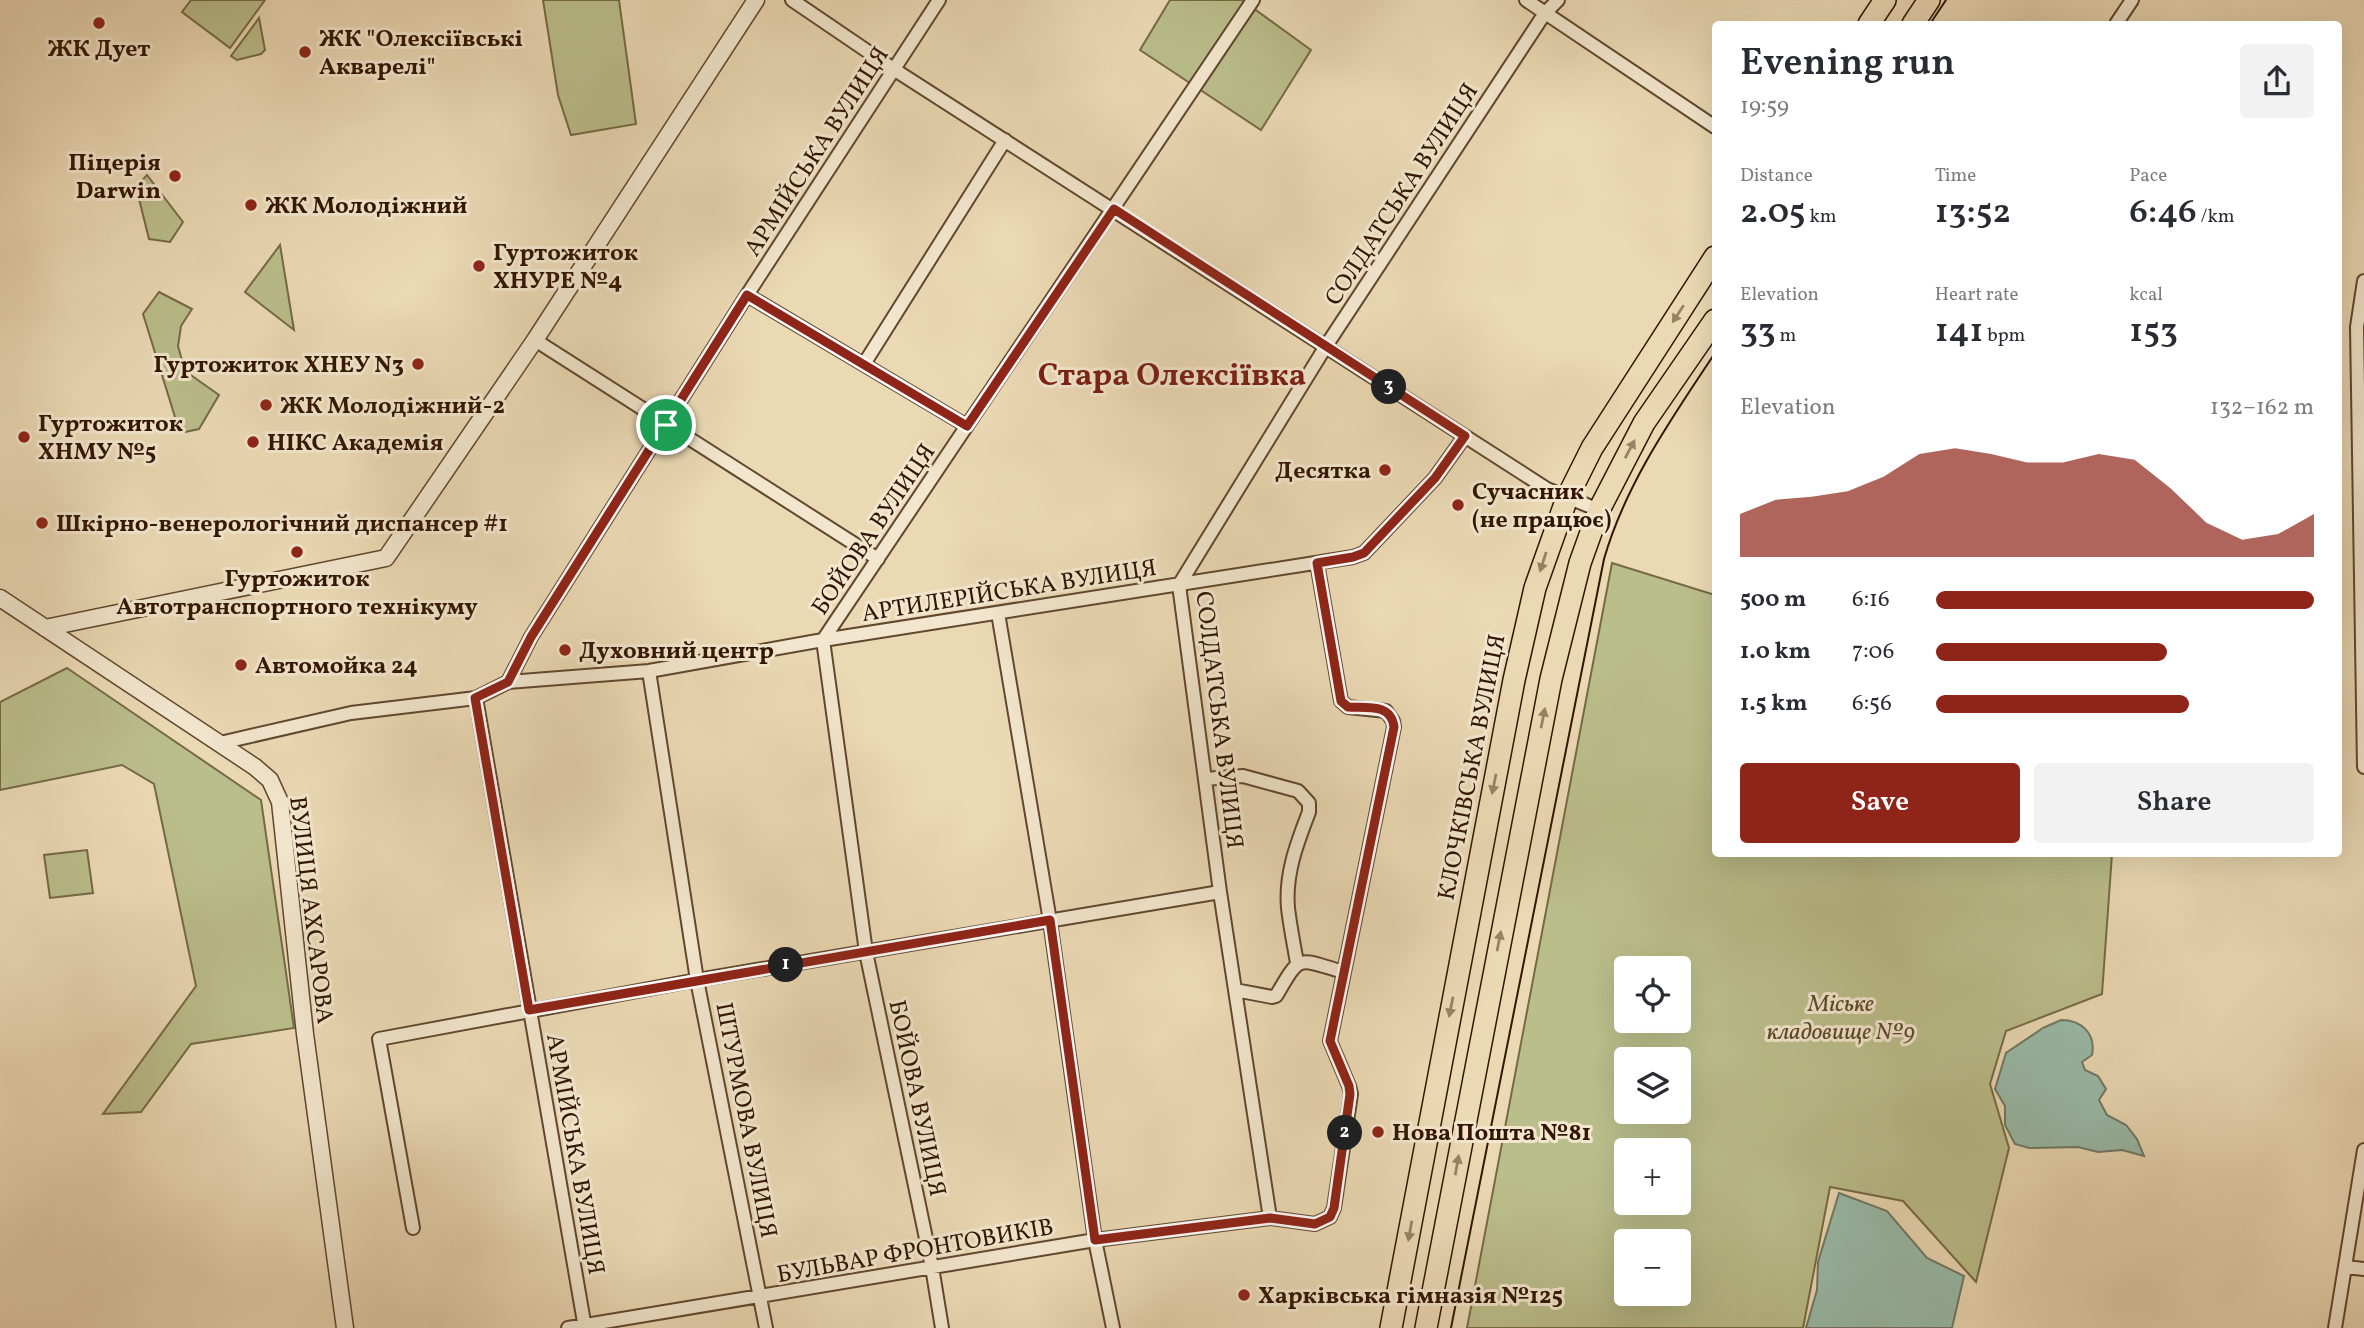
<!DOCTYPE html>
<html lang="en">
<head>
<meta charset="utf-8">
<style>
	body { margin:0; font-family:Vollkorn,serif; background:#f2f2f3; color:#2b2b33; height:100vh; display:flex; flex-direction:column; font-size:26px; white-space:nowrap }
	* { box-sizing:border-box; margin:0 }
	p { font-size:23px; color:#7c7c81 }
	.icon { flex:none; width:38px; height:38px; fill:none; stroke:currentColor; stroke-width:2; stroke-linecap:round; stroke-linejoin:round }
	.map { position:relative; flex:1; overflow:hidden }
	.side { position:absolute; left:1712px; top:21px; width:630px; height:836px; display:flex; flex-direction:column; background:#fff; border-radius:7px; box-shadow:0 7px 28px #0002 }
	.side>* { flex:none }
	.fabs { position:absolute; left:1614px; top:956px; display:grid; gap:14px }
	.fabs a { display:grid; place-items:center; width:77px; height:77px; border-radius:7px; background:#fff; box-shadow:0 7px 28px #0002; font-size:35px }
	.pin { position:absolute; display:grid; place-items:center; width:60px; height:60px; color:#fff; margin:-30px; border:4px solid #fff; border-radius:50%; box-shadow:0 2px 7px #0007 }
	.km { position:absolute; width:35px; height:35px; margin:-18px; border-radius:50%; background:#222; color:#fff; font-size:19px; line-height:35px; text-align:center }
	.round { display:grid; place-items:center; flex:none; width:74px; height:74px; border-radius:7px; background:#f2f2f3 }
	.head { display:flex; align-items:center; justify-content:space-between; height:119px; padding:0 28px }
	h1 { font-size:38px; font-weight:600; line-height:52px }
	.stats { display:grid; grid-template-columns:repeat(3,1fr); gap:10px; height:119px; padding:7px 28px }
	.stats div { display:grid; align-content:center }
	.stats b { font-size:35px; font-weight:600 }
	.stats small { font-size:19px; font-weight:400 }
	.stats p { font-size:19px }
	.chart { height:196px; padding:14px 28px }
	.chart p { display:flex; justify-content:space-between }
	.chart svg { width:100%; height:126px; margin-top:7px; fill:#8f2418; opacity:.7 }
	.action { display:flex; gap:14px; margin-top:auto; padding:14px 28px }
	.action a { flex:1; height:80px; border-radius:7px; background:#8f2418; color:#fff; font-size:28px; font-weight:600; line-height:80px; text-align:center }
	.action a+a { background:#f2f2f3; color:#2b2b33 }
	ul { padding:0 28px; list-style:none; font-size:23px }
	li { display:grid; grid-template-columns:112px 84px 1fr; align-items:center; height:52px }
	li i { height:18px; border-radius:9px; background:#8f2418 }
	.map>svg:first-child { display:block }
	.green { fill:#babe8b; stroke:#766a46; stroke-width:2; fill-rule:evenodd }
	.water { fill:#99bba9; stroke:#707966; stroke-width:2 }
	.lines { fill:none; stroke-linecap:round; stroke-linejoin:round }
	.minor-casing { stroke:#61472e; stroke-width:16 }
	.tertiary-casing { stroke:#61472e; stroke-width:19 }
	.primary-casing { stroke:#331602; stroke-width:24 }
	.minor { stroke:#f2e6ce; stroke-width:12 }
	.tertiary { stroke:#f2e6ce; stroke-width:16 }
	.primary { stroke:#ebd9b4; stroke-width:21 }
	.tram { stroke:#331602; stroke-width:2 }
	.oneway { fill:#988164 }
	.route-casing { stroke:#fff; stroke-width:14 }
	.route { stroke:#8f2418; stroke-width:9 }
	.poi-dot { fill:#8f2418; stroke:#f2e6ce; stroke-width:2.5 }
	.labels { text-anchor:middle; stroke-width:6; stroke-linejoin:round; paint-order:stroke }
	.poi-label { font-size:24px; font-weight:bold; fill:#331602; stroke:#f2e6ce; text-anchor:start }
	.street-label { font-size:24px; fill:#331602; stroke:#f2e6ce }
	.park-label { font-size:24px; font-style:italic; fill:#5c482b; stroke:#f2e6ce }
	.district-label { font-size:32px; font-weight:bold; fill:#7a1f14; stroke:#f2e6ce }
</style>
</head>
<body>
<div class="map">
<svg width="2364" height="1328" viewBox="0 0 2364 1328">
	<rect width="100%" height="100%" fill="#ebd9b4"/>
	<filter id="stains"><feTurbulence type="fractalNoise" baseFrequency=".00286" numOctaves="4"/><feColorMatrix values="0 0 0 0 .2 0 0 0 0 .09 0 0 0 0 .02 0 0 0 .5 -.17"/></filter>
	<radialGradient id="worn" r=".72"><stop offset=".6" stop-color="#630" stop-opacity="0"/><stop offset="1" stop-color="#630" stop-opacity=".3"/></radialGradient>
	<!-- green -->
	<path class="green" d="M191 0H265L230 48 182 12Z
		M543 0H619L636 124 571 135 558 95Z
		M1170 0H1242L1311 50 1261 130 1140 50Z
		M259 18 265 50 261 54 237 60 231 56Z
		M147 175 183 222 170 242 149 239 136 187Z
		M280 245 294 330 245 292Z
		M159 292 192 309 181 326 178 346 185 371 219 395 199 429 180 433 143 314Z
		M1612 563 1715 595V854H2112L2102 994 2006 1031 1990 1084 2009 1148 1976 1282 1903 1201 1830 1187 1803 1328H1467ZM1626 968H1678V1020H1626ZM1626 1059H1678V1111H1626ZM1626 1150H1678V1202H1626ZM1626 1241H1678V1293H1626Z
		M67 668 261 800 294 1028 191 1044 141 1112 103 1114 196 986 154 784 122 765 0 790V702Z
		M87 850 93 893 50 898 44 855Z"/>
	<!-- water -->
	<path class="water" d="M2061 1020C2082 1020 2096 1034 2092 1055L2082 1062 2085 1070 2098 1076 2106 1089 2099 1100 2107 1115 2126 1125 2137 1139 2144 1156 2122 1150 2098 1152 2078 1147 2029 1148 2015 1144 2005 1125V1106L1995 1089 2006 1053 2043 1028Z
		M1839 1193 1887 1211 1927 1258 1964 1276 1952 1328H1806L1817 1290 1818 1262Z"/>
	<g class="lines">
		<!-- minor casing -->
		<g class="minor-casing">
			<path id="minor" d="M792 0 895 70 1547 489 1599 510
				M1526 0 1715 127
				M2116 24 2132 0
				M2364 281 2357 327 2364 767
				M747 295 967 426
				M535 340 878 559
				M864 364 1005 140
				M998 613 1050 921 1095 1240 1113 1328
				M649 671 697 980 766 1328
				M508 682 531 637 747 295 939 0
				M476 698 585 1328
				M220 743 351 713 476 698 508 682 649 671 823 640 1353 557 1364 553 1435 478 1465 436
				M1205 779 1243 776 1298 791 1309 803V812C1297 843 1285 874 1288 908 1290 926 1294 945 1297 963
				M1235 990 1272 997 1276 996C1302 952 1296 959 1344 972
				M1270 1218 1220 892 1179 585 1326 346 1545 13 1558 0
				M413 1228 379 1039 697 980 1220 892
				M2346 1267 2364 1269
				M568 1328 1095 1240 1270 1218 1315 1224 1330 1217 1334 1208 1351 1094 1349 1086 1330 1041 1394 727 1393 721 1386 711 1348 707 1341 701 1317 563
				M942 1328 932 1267 866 952 823 640 1253 0
				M2335 1328 2364 1150"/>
		</g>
		<!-- tertiary casing -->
		<g class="tertiary-casing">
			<path id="tertiary" d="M0 598 255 767 270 780 280 802 305 1034 345 1328
				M45 628 386 558 535 340 756 0"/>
		</g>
		<!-- primary casing -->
		<g class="primary-casing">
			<path id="primary" d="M1869 24 1885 0
				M1913 24 1929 0
				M1391 1328 1514 680 1535 588 1567 498 1592 448 1715 257
				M1426 1328 1551 679 1580 563 1599 510 1644 423 1715 320"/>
		</g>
		<!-- minor -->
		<use href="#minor" class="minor"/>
		<!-- tertiary -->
		<use href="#tertiary" class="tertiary"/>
		<!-- primary -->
		<use href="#primary" class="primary"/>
		<!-- tram -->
		<path class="tram" d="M1930 24 1946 0
			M1451 1328 1604 559C1626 483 1672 418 1715 353"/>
	</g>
	<!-- one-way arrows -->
	<defs><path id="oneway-solid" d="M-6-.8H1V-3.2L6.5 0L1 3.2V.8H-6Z" transform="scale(1.75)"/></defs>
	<g class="oneway">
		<use href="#oneway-solid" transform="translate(1678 314) rotate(123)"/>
		<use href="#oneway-solid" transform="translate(1630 449) rotate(-62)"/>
		<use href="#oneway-solid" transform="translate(1543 562) rotate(108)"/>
		<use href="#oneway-solid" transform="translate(1543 718) rotate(-79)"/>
		<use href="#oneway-solid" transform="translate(1494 784) rotate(101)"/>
		<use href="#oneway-solid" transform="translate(1499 941) rotate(-79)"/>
		<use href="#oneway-solid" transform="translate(1451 1007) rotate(101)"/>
		<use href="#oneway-solid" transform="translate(1457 1165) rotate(-80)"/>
		<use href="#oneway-solid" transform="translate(1410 1231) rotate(100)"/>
	</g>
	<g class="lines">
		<!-- route casing -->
		<g class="route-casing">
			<path id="route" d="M1114 209 1465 436 1435 478 1364 553 1353 557 1317 563 1341 701 1348 707C1367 708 1391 703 1394 727L1330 1041 1349 1086 1350 1094 1334 1208 1330 1217 1315 1224 1270 1218 1095 1240 1050 920 529 1010 475 698 508 682 531 637 747 295 967 426Z"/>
		</g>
		<!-- route -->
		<use href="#route" class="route"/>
	</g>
	<!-- markers -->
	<g class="poi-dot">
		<circle cx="99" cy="23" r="7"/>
		<circle cx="305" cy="52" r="7"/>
		<circle cx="175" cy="176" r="7"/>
		<circle cx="251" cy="205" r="7"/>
		<circle cx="479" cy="266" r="7"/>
		<circle cx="418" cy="364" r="7"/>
		<circle cx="266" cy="405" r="7"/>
		<circle cx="24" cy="437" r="7"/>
		<circle cx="253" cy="442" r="7"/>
		<circle cx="1385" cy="470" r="7"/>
		<circle cx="1458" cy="505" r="7"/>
		<circle cx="42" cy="523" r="7"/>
		<circle cx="297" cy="552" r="7"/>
		<circle cx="565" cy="650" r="7"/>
		<circle cx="241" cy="665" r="7"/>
		<circle cx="1378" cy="1132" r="7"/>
		<circle cx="1244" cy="1295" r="7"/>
	</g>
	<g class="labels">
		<!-- poi labels -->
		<g class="poi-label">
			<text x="319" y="46">ЖК "Олексіївські<tspan x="319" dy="28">Акварелі"</tspan></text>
			<text x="99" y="56" text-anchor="middle">ЖК Дует</text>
			<text x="161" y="170" text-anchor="end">Піцерія<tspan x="161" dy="28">Darwin</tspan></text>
			<text x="265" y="213">ЖК Молодіжний</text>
			<text x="493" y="260">Гуртожиток<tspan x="493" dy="28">ХНУРЕ №4</tspan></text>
			<text x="404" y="372" text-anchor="end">Гуртожиток ХНЕУ N3</text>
			<text x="280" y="413">ЖК Молодіжний-2</text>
			<text x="38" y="431">Гуртожиток<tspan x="38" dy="28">ХНМУ №5</tspan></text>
			<text x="267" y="450">НІКС Академія</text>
			<text x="1371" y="478" text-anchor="end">Десятка</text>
			<text x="1472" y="499">Сучасник<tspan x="1472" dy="28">(не працює)</tspan></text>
			<text x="56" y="531">Шкірно-венерологічний диспансер #1</text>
			<text x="297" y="586" text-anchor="middle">Гуртожиток<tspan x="297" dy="28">Автотранспортного технікуму</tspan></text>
			<text x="579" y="658">Духовний центр</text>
			<text x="255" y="673">Автомойка 24</text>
			<text x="1392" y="1140">Нова Пошта №81</text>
			<text x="1258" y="1303">Харківська гімназія №125</text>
		</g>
		<!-- street labels -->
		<g class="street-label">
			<text transform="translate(816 151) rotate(-57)" y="8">АРМІЙСЬКА ВУЛИЦЯ</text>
			<text transform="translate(1401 194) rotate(-57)" y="8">СОЛДАТСЬКА ВУЛИЦЯ</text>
			<text transform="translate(873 529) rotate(-56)" y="8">БОЙОВА ВУЛИЦЯ</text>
			<text transform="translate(1009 590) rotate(-9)" y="8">АРТИЛЕРІЙСЬКА ВУЛИЦЯ</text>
			<text transform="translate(1220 720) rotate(83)" y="8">СОЛДАТСЬКА ВУЛИЦЯ</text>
			<text transform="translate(1471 767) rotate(-79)" y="8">КЛОЧКІВСЬКА ВУЛИЦЯ</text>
			<text transform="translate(312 910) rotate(83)" y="8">ВУЛИЦЯ АХСАРОВА</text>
			<text transform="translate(918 1098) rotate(78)" y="8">БОЙОВА ВУЛИЦЯ</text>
			<text transform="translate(747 1120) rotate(79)" y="8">ШТУРМОВА ВУЛИЦЯ</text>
			<text transform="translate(576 1154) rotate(80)" y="8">АРМІЙСЬКА ВУЛИЦЯ</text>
			<text transform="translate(915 1250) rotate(-10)" y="8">БУЛЬВАР ФРОНТОВИКІВ</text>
		</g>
		<!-- park labels -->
		<g class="park-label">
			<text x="1841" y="1011">Міське<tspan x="1841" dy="28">кладовище №9</tspan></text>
		</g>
		<!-- district labels -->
		<g class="district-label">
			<text x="1172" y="385">Стара Олексіївка</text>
		</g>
	</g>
	<rect width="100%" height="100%" filter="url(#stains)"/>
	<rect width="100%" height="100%" fill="url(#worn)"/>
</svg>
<div class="fabs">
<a><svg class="icon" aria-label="locate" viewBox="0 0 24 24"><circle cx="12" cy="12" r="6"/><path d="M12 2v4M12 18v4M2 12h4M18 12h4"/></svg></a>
<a><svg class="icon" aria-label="layers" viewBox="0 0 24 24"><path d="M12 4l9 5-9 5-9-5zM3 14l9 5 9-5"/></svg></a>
<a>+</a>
<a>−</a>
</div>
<div class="pin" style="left:666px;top:425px;background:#1e9e55"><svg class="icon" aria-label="arrive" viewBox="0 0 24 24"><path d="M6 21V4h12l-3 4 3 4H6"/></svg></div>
<b class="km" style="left:786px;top:965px">1</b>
<b class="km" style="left:1345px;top:1133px">2</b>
<b class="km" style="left:1389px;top:387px">3</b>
<section class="side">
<div class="head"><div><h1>Evening run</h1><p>19:59</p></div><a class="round"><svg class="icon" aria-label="share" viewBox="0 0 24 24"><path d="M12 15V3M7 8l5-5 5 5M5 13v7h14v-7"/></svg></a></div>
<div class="stats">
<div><p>Distance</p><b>2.05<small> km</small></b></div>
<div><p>Time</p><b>13:52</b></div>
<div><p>Pace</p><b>6:46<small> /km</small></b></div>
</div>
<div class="stats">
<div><p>Elevation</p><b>33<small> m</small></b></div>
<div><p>Heart rate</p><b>141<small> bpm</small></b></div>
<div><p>kcal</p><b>153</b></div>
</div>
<div class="chart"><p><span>Elevation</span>132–162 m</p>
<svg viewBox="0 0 160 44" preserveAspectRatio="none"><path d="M0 44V29L10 24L20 23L30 21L40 16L50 8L60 6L70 8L80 11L90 11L100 8L110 10L120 20L130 32L140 38L150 36L160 29V44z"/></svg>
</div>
<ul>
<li><b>500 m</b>6:16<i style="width:100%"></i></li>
<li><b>1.0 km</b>7:06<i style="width:61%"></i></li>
<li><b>1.5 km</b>6:56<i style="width:67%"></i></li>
</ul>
<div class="action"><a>Save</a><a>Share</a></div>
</section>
</div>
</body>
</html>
